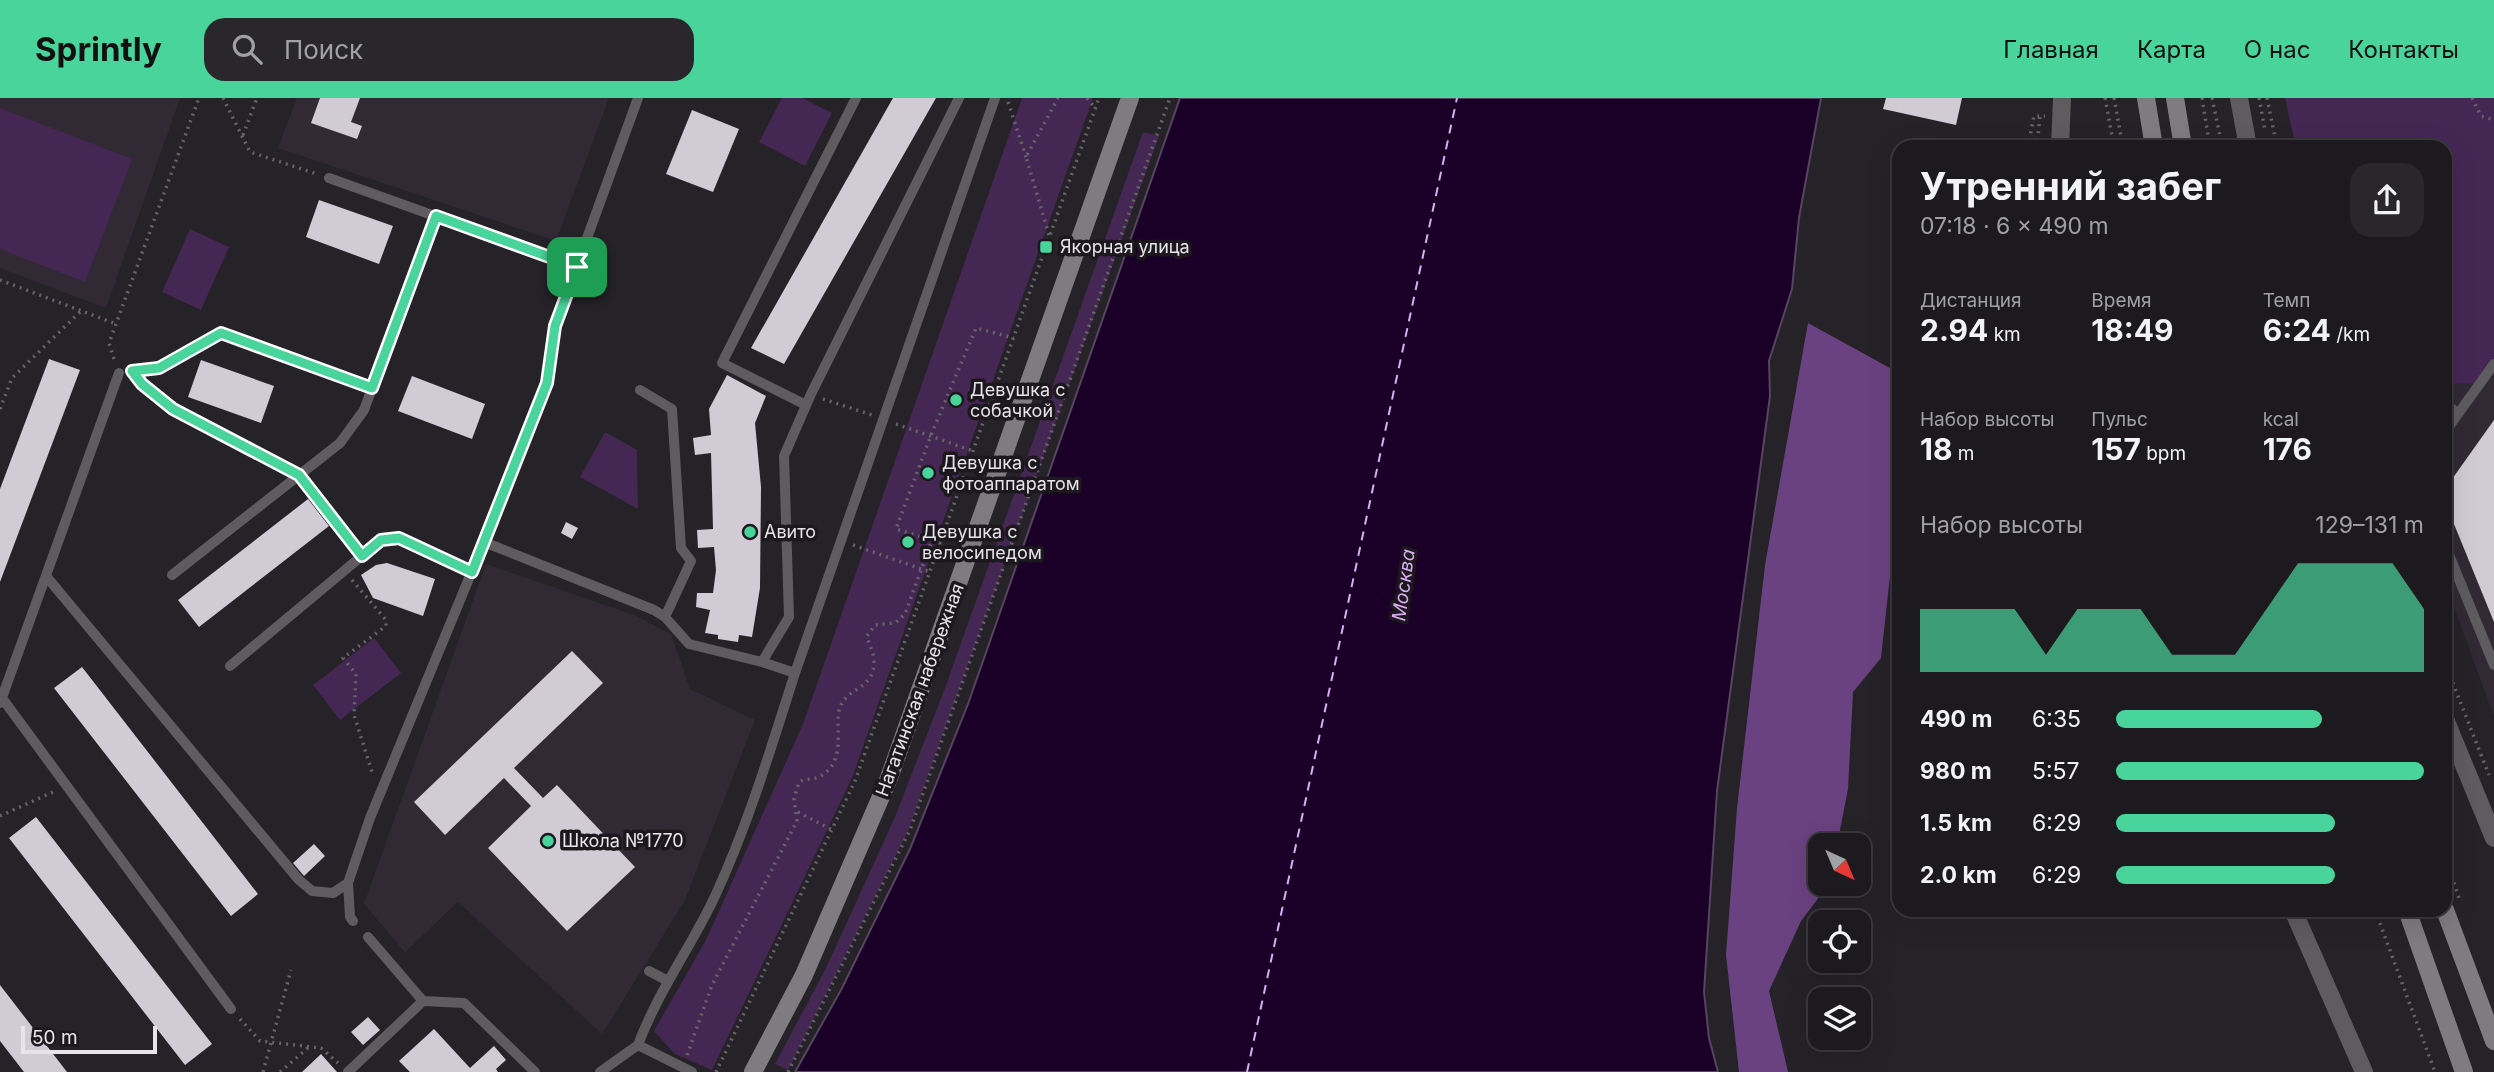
<!DOCTYPE html>
<html lang="ru">
<head>
<meta charset="utf-8">
<style>
	body { margin:0; font-family:Inter,sans-serif; background:#29272b; color:#f1f3f6; height:100vh; display:flex; flex-direction:column; font-size:26px; white-space:nowrap }
	* { box-sizing:border-box; margin:0 }
	p { font-size:23px; color:#a0a1a4 }
	.icon { flex:none; width:38px; height:38px; fill:none; stroke:currentColor; stroke-width:2; stroke-linecap:round; stroke-linejoin:round }
	.map { position:relative; flex:1; overflow:hidden }
	.side { position:absolute; left:1892px; top:42px; width:560px; height:777px; display:flex; flex-direction:column; background:#1c1a1e; border-radius:21px; box-shadow:0 7px 28px #0002,0 0 0 2px #3a383c }
	.side>* { flex:none }
	.needle { width:46px; rotate:136deg }
	.controls { position:absolute; left:1808px; top:735px; display:grid; gap:14px }
	.controls a { display:grid; place-items:center; width:63px; height:63px; border-radius:14px; background:#1c1a1e; box-shadow:0 7px 28px #0002,0 0 0 2px #3a383c; font-size:35px }
	.scale { position:absolute; left:21px; bottom:18px; width:136px; box-sizing:border-box; padding-left:7px; border:4px solid #e6e4e8; border-top:0; font-size:19px; line-height:24px; white-space:nowrap; color:#e6e4e8; -webkit-text-stroke:5px #1c181e; paint-order:stroke }
	.pin { position:absolute; display:grid; place-items:center; width:60px; height:60px; color:#fff; margin:-30px; border-radius:14px; box-shadow:0 4px 10px #0006 }
	.round { display:grid; place-items:center; flex:none; width:74px; height:74px; border-radius:21px; background:#29272b }
	.headline { display:flex; align-items:center; justify-content:space-between; height:119px; padding:0 28px }
	h1 { font-size:38px; font-weight:700; line-height:52px }
	.stats { display:grid; grid-template-columns:repeat(3,1fr); gap:10px; height:119px; padding:7px 28px }
	.stats div { display:grid; align-content:center }
	.stats b { font-size:30px; font-weight:700 }
	.stats small { font-size:19px; font-weight:400 }
	.stats p { font-size:19px }
	.chart { height:196px; padding:14px 28px }
	.chart p { display:flex; justify-content:space-between }
	.chart svg { width:100%; height:126px; margin-top:7px; fill:#49d49c; opacity:.7 }
	ul { padding:0 28px; list-style:none; font-size:23px }
	li { display:grid; grid-template-columns:112px 84px 1fr; align-items:center; height:52px }
	li i { height:18px; border-radius:9px; background:#49d49c }
	header { display:flex; align-items:center; gap:42px; box-sizing:border-box; height:98px; padding:0 35px; background:#49d49c; color:#111 }
	header strong { font-size:33px }
	nav { display:flex; gap:38px; margin-inline-start:auto; font-size:24px }
	.search { width:490px; height:63px; background:#29272b; display:flex; align-items:center; gap:18px; box-sizing:border-box; padding:0 24px; border-radius:21px; color:#a0a1a4; font-size:26px }
	.map>svg:first-child { display:block }
	.built { fill:#312a35 }
	.green { fill:#452754 }
	.forest { fill:#6b4281 }
	.water { fill:#1a0027; stroke:#574461; stroke-width:2 }
	.lines { fill:none; stroke-linecap:round; stroke-linejoin:round }
	.ferry { stroke:#dbadf5; stroke-width:2; stroke-dasharray:9 7; stroke-linecap:butt }
	.building { fill:#d0cbd4 }
	.path { stroke:#666469; stroke-width:3.5; stroke-dasharray:2 5; stroke-linecap:butt }
	.lane { stroke:#5e5c5f; stroke-width:10 }
	.street { stroke:#5e5c5f; stroke-width:18 }
	.secondary { stroke:#7f7c81; stroke-width:18 }
	.route-casing { stroke:#fff; stroke-width:14 }
	.route { stroke:#49d49c; stroke-width:9 }
	.poi-dot { fill:#49d49c; stroke:#1c181e; stroke-width:2.5 }
	.labels { text-anchor:middle; stroke-width:7; stroke-linejoin:round; paint-order:stroke }
	.poi-label { font-size:18px; fill:#e6e4e8; stroke:#1c181e; text-anchor:start }
	.street-label { font-size:18px; fill:#e6e4e8; stroke:#1c181e }
	.water-label { font-size:19px; font-style:italic; fill:#dbadf5; stroke:#1c181e }
</style>
</head>
<body>
<header>
<strong>Sprintly</strong>
<div class="search"><svg class="icon" aria-label="search" viewBox="0 0 24 24"><circle cx="10" cy="10" r="6"/><path d="M15 15l6 6"/></svg>Поиск</div>
<nav><a>Главная</a><a>Карта</a><a>О нас</a><a>Контакты</a></nav>
</header>
<div class="map">
<svg width="2494" height="974" viewBox="0 0 2494 974">
	<rect width="100%" height="100%" fill="#252228"/>
	<!-- built -->
	<path class="built" d="M0 0H180L106 210 0 170Z
		M297 0H609L556 143 278 50Z
		M2285 0H2494V618L2445 485V49H2296Z
		M486 466 634 517 671 536 690 591 755 622 685 802 602 936 458 804 405 854 364 806Z"/>
	<!-- green -->
	<path class="green" d="M782 0H802L832 15 805 68 759 44Z
		M1022 0H1093L852 680 712 972 675 956 654 933 706 842 803 626Z
		M2285 0H2494V259L2475 285 2445 286V49H2296Z
		M0 10 132 61 85 184 0 151Z
		M1143 34 1159 38 908 733 788 972 775 966 826 870 895 719 945 590Z
		M190 131 229 149 201 212 162 194Z
		M605 334 637 352 638 411 580 379Z
		M374 540 401 575 340 622 313 587Z"/>
	<!-- forest -->
	<path class="forest" d="M1808 225 1899 275V396L1881 560 1853 594 1848 691 1837 747H1820V786H1829L1801 823 1769 893 1788 974H1739L1726 857 1737 710 1765 467Z"/>
	<!-- water -->
	<path class="water" d="M1180 0H1821L1799 120 1792 191 1769 263 1770 298 1717 693 1704 894 1709 940 1718 974H795L841 892 910 751 968 606Z"/>
	<g class="lines">
		<!-- ferry -->
		<path class="ferry" d="M1247 974 1457 0"/>
	</g>
	<!-- building -->
	<path class="building" d="M320 0H360L351 24 362 28 357 41 311 25Z
		M893 0H936L784 266 751 250Z
		M1886 0H1962L1956 27 1883 11Z
		M692 12 739 31 713 94 666 76Z
		M319 102 393 128 379 166 306 139Z
		M49 261 80 272 0 484V391Z
		M201 262 274 288 261 325 188 299Z
		M727 277 766 298 755 325 761 389 760 490 752 539 739 537 738 544 718 541V537L705 535 710 512 696 509 697 495H713L716 472 714 449 698 450 697 432 713 431 711 355 695 357 693 340 711 337 709 311Z
		M412 278 485 306 472 341 398 313Z
		M2494 322V524L2445 404V391Z
		M308 401 329 428 199 529 178 502Z
		M566 424 578 430 572 441 561 435Z
		M387 465 435 481 423 518 373 500 361 477 376 467Z
		M572 553 603 585 514 670 543 700 557 687 635 769 567 833 488 750 531 708 504 680 445 737 414 704Z
		M82 569 258 796 231 818 54 590Z
		M36 719 212 946 185 967 9 740Z
		M314 746 325 758 304 778 293 765Z
		M0 887 67 974H24L0 943Z
		M368 919 380 932 363 947 351 934Z
		M434 931 470 970 494 948 506 962 496 971 498 974H410L399 963Z
		M321 956 337 974H302Z"/>
	<g class="lines">
		<!-- path -->
		<path class="path" d="M223 0 250 54 317 76
			M1087 0 1095 10
			M2105 0 2114 49
			M2114 0 2123 49
			M2202 0 2210 49
			M2212 0 2221 43
			M2259 0 2265 32
			M2267 0 2277 49
			M2472 0 2481 18 2494 22
			M1008 4 1026 59
			M243 37 257 0
			M2268 48V49
			M2028 49 2034 18H2039
			M2037 49 2040 18H2045
			M1049 137 1026 59 1058 0
			M0 182 116 226
			M114 261 109 245 199 0
			M133 273 159 270 209 242
			M133 275C169 322 234 344 286 369
			M823 301 872 317
			M0 311 12 280 81 213
			M896 326 973 353
			M307 388 354 448
			M940 445 896 431 931 337 976 230 1014 240
			M853 447 930 474
			M352 482 386 522V528L343 560 356 576 354 617 373 677
			M2445 565 2489 677
			M798 714 832 732
			M0 718 53 694
			M2445 758 2460 803
			M2375 812 2435 974
			M240 921 260 943 321 950 338 965
			M687 957 712 887 797 723 794 701 799 684C806 680 812 682 819 679 849 663 833 627 840 609 848 589 874 591 874 564 874 555 869 547 867 538L875 527 895 525 905 516 932 442
			M263 974 291 872
			M280 974 309 949
			M716 974 855 683 1099 0
			M788 974 910 732 1170 0"/>
		<!-- lane -->
		<path class="lane" d="M638 0 555 228 547 285 484 444 654 512 665 519 689 546 762 564 789 519 784 358 811 296 959 0
			M329 80 577 169
			M221 235 372 290
			M640 292 672 311 681 450 691 463 665 519
			M2445 306 2458 315
			M806 307 722 265 856 0
			M2445 334 2494 266
			M2445 447 2494 567
			M172 477 340 345 364 312 436 118
			M46 478 299 782 312 793 333 795 348 785 370 720 484 444
			M762 564 795 575 995 0
			M230 568 381 442 399 440 472 474
			M2 600 231 911
			M0 605 119 275
			M348 785 350 819 353 823
			M368 839 423 903
			M649 873 668 883
			M638 947C658 893 692 848 716 796 749 724 771 650 795 575
			M348 974 423 903 464 905 535 974
			M600 974 638 947 692 974"/>
		<!-- street -->
		<path class="street" d="M2239 0 2248 49
			M2060 49 2062 0
			M2445 621 2494 740
			M2293 812 2364 974"/>
		<!-- secondary -->
		<path class="secondary" d="M2146 0 2154 49
			M2175 0 2183 49
			M2407 812 2464 974
			M2445 812 2494 943
			M753 974 804 877 889 680 1130 0"/>
	</g>
	<g class="lines">
		<!-- route casing -->
		<g class="route-casing">
			<path id="route" d="M436 118 577 169 555 228 547 285 472 474 399 440 381 442 362 458 299 377 173 311 142 286 132 273 159 270 221 235 372 290Z"/>
		</g>
		<!-- route -->
		<use href="#route" class="route"/>
	</g>
	<!-- markers -->
	<g class="poi-dot">
		<rect x="1039" y="142" width="14" height="14" rx="3.5"/>
		<circle cx="956" cy="302" r="7"/>
		<circle cx="928" cy="375" r="7"/>
		<circle cx="750" cy="434" r="7"/>
		<circle cx="908" cy="444" r="7"/>
		<circle cx="548" cy="743" r="7"/>
	</g>
	<g class="labels">
		<!-- poi labels -->
		<g class="poi-label">
			<text x="1060" y="155">Якорная улица</text>
			<text x="970" y="298">Девушка с<tspan x="970" dy="21">собачкой</tspan></text>
			<text x="942" y="371">Девушка с<tspan x="942" dy="21">фотоаппаратом</tspan></text>
			<text x="764" y="440">Авито</text>
			<text x="922" y="440">Девушка с<tspan x="922" dy="21">велосипедом</tspan></text>
			<text x="562" y="749">Школа №1770</text>
		</g>
		<!-- street labels -->
		<g class="street-label">
			<text transform="translate(920 592) rotate(-70)" y="6">Нагатинская набережная</text>
		</g>
		<!-- water labels -->
		<g class="water-label">
			<text transform="translate(1403 487) rotate(-82)" y="7">Москва</text>
		</g>
	</g>
</svg>
<div class="controls">
<a><svg class="needle" viewBox="-14 -14 28 28"><path d="M0-13l5 13h-10z" fill="#e53935"/><path d="M0 13l5-13h-10z" fill="#a0a1a4"/></svg></a>
<a><svg class="icon" aria-label="locate" viewBox="0 0 24 24"><circle cx="12" cy="12" r="6"/><path d="M12 2v4M12 18v4M2 12h4M18 12h4"/></svg></a>
<a><svg class="icon" aria-label="layers" viewBox="0 0 24 24"><path d="M12 4l9 5-9 5-9-5zM3 14l9 5 9-5"/></svg></a>
</div>
<div class="scale">50 m</div>
<div class="pin" style="left:577px;top:169px;background:#1e9e55"><svg class="icon" aria-label="arrive" viewBox="0 0 24 24"><path d="M6 21V4h12l-3 4 3 4H6"/></svg></div>
<section class="side">
<div class="headline"><div><h1>Утренний забег</h1><p>07:18 · 6 × 490 m</p></div><a class="round"><svg class="icon" aria-label="share" viewBox="0 0 24 24"><path d="M12 15V3M7 8l5-5 5 5M5 13v7h14v-7"/></svg></a></div>
<div class="stats">
<div><p>Дистанция</p><b>2.94<small> km</small></b></div>
<div><p>Время</p><b>18:49</b></div>
<div><p>Темп</p><b>6:24<small> /km</small></b></div>
</div>
<div class="stats">
<div><p>Набор высоты</p><b>18<small> m</small></b></div>
<div><p>Пульс</p><b>157<small> bpm</small></b></div>
<div><p>kcal</p><b>176</b></div>
</div>
<div class="chart"><p><span>Набор высоты</span>129–131 m</p>
<svg viewBox="0 0 160 44" preserveAspectRatio="none"><path d="M0 44V22L10 22L20 22L30 22L40 38L50 22L60 22L70 22L80 38L90 38L100 38L110 22L120 6L130 6L140 6L150 6L160 22V44z"/></svg>
</div>
<ul>
<li><b>490 m</b>6:35<i style="width:67%"></i></li>
<li><b>980 m</b>5:57<i style="width:100%"></i></li>
<li><b>1.5 km</b>6:29<i style="width:71%"></i></li>
<li><b>2.0 km</b>6:29<i style="width:71%"></i></li>
</ul>
</section>
</div>
</body>
</html>
